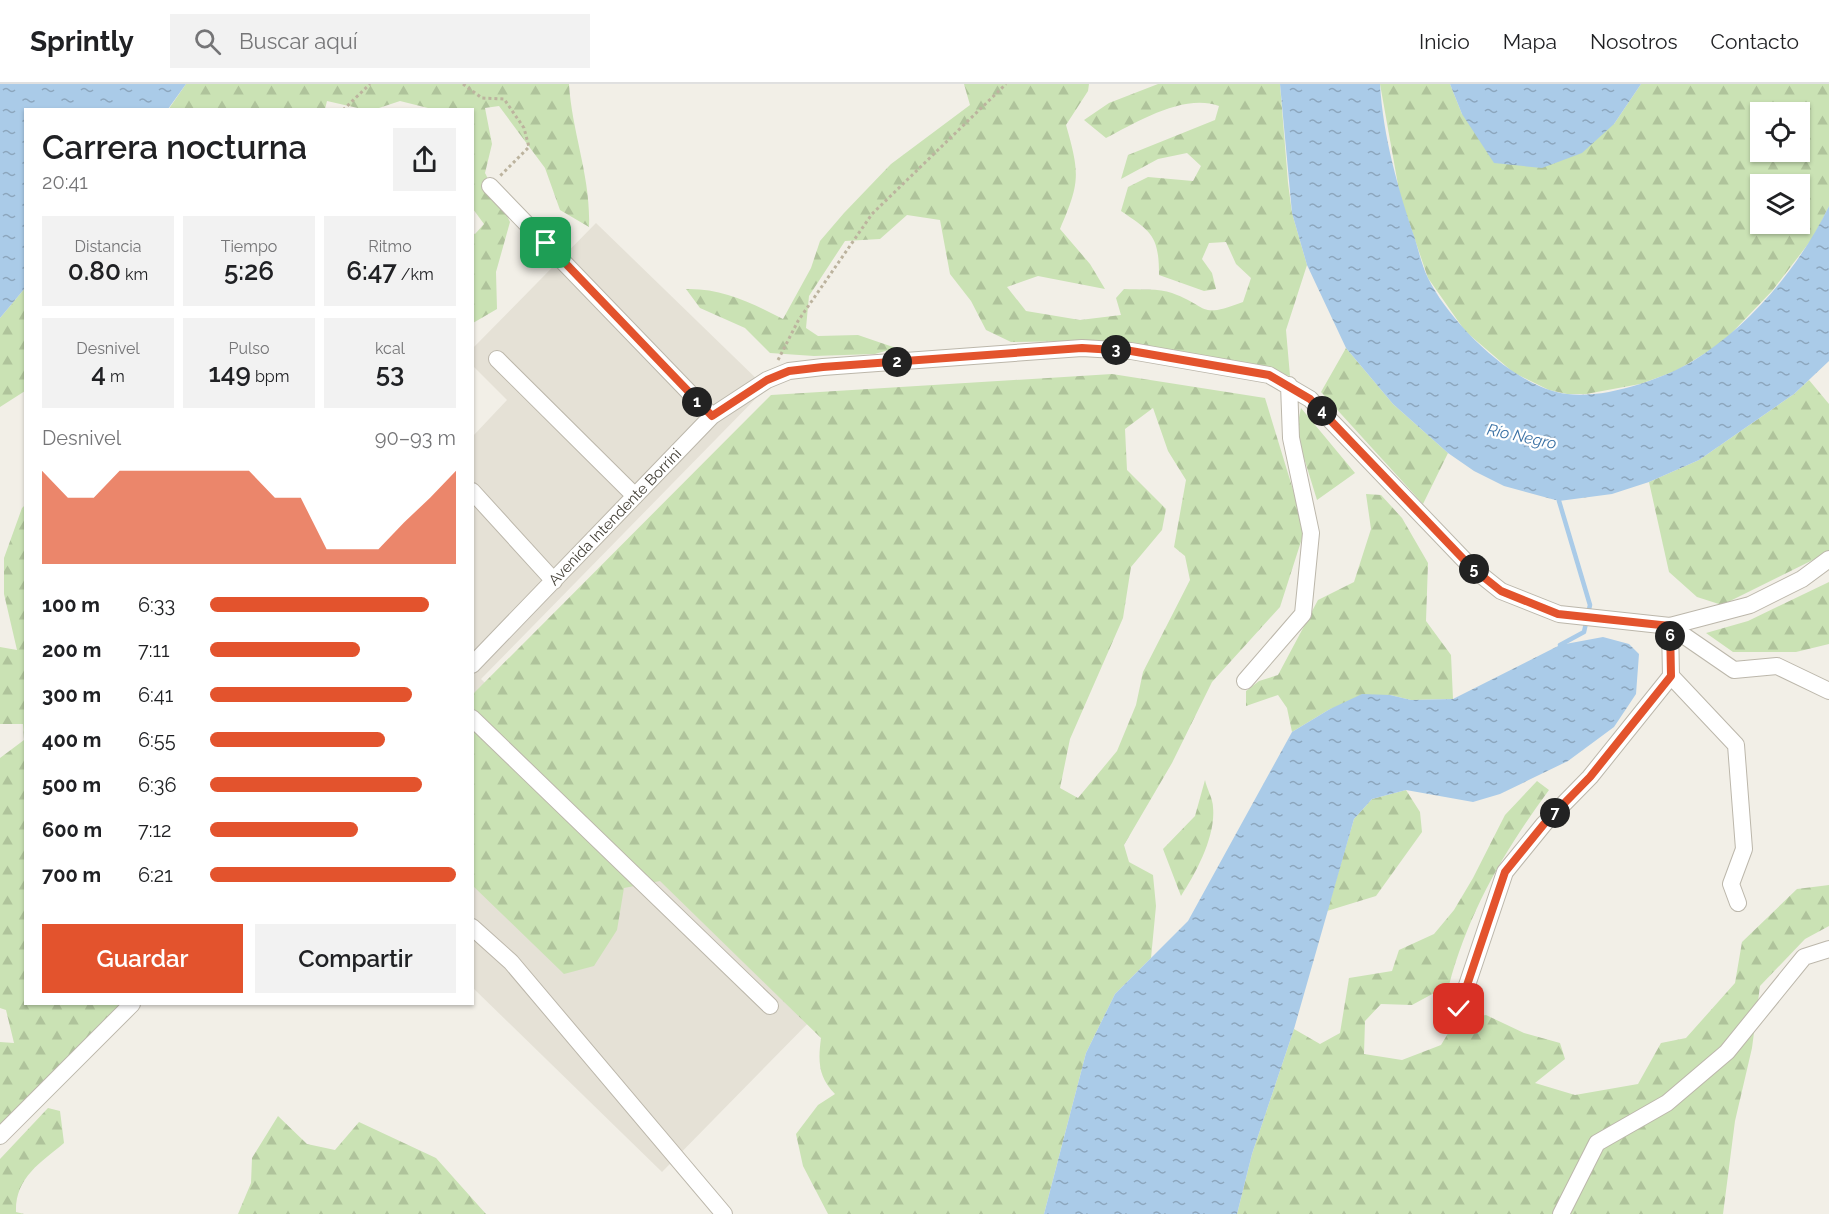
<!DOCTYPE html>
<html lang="es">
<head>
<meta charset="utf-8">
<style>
	body { margin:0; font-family:Raleway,sans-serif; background:#f2f2f2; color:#202124; height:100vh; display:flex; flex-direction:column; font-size:22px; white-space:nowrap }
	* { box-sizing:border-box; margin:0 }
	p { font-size:20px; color:#757577 }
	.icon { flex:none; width:33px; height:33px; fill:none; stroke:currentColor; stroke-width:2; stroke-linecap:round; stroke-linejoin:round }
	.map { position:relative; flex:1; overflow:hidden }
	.details { position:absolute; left:24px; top:24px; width:450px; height:897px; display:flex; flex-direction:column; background:#fff; border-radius:0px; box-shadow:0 2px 4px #0004 }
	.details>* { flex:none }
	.fabs { position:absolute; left:1750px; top:18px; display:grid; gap:12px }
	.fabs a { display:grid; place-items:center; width:60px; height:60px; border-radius:0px; background:#fff; box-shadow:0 2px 4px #0004; font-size:30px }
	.pin { position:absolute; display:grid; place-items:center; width:51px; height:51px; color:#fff; margin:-26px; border-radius:12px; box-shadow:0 3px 9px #0006 }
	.km { position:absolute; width:30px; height:30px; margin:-15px; border-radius:50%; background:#222; color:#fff; font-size:16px; line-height:30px; text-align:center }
	.round { display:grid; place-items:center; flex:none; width:63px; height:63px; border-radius:0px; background:#f2f2f2 }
	.head { display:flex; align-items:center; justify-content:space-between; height:102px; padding:0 18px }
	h1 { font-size:33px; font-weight:600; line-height:45px }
	.figures { display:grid; grid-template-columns:repeat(3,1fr); gap:9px; height:102px; padding:6px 18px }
	.figures div { display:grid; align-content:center; border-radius:0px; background:#f2f2f2; text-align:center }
	.figures b { font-size:26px; font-weight:600 }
	.figures small { font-size:16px; font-weight:400 }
	.figures p { font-size:16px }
	.chart { height:168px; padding:12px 18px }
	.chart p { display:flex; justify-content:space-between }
	.chart svg { width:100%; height:108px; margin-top:6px; fill:#e3532d; opacity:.7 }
	.cta { display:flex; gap:12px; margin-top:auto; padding:12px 18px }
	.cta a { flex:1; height:69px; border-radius:0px; background:#e3532d; color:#fff; font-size:24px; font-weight:600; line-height:69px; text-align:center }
	.cta a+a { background:#f2f2f2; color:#202124 }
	ul { padding:0 18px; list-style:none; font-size:20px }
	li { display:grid; grid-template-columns:96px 72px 1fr; align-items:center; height:45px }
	li i { height:15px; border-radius:8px; background:#e3532d }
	header { display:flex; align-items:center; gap:36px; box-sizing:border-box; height:84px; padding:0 30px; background:#fff; border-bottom:2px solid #e0e0e0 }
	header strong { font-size:28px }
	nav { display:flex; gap:33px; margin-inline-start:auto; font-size:21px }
	.search { width:420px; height:54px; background:#f2f2f2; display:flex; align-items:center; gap:15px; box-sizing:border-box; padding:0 21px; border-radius:0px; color:#757577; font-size:22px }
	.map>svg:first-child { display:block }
	.residential { fill:#e5e1d6 }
	.forest { fill:url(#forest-firs); fill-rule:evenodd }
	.water { fill:url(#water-ripples) }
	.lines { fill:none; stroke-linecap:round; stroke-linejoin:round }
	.stream { stroke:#aacbe8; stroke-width:4.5 }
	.minor-casing { stroke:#bcb7ab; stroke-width:18 }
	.path { stroke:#bcb39e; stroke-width:3; stroke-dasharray:3 3; stroke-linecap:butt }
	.minor { stroke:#fff; stroke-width:16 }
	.route-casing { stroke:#fff; stroke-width:12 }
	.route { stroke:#e3532d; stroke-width:8 }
	.labels { text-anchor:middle; stroke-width:4.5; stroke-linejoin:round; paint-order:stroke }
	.street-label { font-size:15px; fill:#444037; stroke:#fff }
	.water-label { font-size:16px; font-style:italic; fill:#3b72a5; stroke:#fff }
</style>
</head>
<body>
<header>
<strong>Sprintly</strong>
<div class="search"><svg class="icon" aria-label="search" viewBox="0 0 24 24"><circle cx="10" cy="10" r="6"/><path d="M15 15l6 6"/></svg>Buscar aquí</div>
<nav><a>Inicio</a><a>Mapa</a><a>Nosotros</a><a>Contacto</a></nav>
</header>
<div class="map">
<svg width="1829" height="1130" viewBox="0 0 1829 1130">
	<defs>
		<pattern id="forest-firs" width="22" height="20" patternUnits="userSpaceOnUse" patternTransform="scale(1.5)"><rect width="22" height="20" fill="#cae2b4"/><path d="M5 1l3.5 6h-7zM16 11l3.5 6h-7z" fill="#afc39b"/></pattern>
		<pattern id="water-ripples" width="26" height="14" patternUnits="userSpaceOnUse" patternTransform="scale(1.5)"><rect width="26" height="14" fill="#aacbe8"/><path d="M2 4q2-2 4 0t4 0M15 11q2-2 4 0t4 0" fill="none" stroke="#8ca6bd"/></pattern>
	</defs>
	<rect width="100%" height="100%" fill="#f2efe7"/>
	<!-- residential -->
	<path class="residential" d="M596 139 766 304 481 595 821 926 662 1088 473 904V352L507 316 473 282 472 265Z"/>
	<!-- forest -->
	<path class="forest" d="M186 0H569C572 49 591 93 589 143L560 126 545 84 499 22 485 24 492 60 485 89 510 138 496 188 497 225 473 239V149L475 150 484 140 473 125 472 26 432 25 400 17 373 26 362 25 327 17 325 25 168 26Z
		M964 0H1089L1088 7 1066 41C1080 90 1080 99 1060 145L1090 180 1105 205 1038 192 1007 203 1026 227 1080 236 1121 231 1116 214 1124 205C1139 206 1159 204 1172 209 1210 223 1198 235 1243 218L1251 194 1236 180 1226 158 1209 159 1202 175 1212 189 1216 205 1204 207 1159 191C1159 152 1152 148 1121 127L1128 103 1148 93 1193 97 1201 82 1187 69 1158 75 1121 95 1128 71 1215 36 1219 22C1184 9 1137 38 1106 54L1084 36 1109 19 1158 0H1280L1288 99 1292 129 1307 181 1286 246 1290 292 1080 257 1011 258 986 246 971 217 950 190 940 136 907 131 880 155 845 157 809 212 806 244 818 252 858 251 896 264 875 270 814 272 770 269 745 244 700 224 686 205C722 204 752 219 783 235L811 184 820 157 844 129 891 80 970 21Z
		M1380 0H1450L1462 30 1614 40 1641 0H1829V122L1815 151 1772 207 1722 259 1676 287 1640 300 1586 310H1567L1549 306 1514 289 1465 247 1428 194 1400 112ZM1761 28H1800V68H1761ZM1761 100H1800V140H1761Z
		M25 204V307L0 323V234Z
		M1346 264 1393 320 1448 369 1423 420 1321 308Z
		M1112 290 1265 314 1305 445 1280 523 1212 598 1172 679 1124 761 1129 778 1153 791 1156 822 1151 874 1115 910 1086 969 1044 1130H828L803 1082 796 1050 818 1021 835 1010C818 993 818 977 821 954L660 797 624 804 617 846 594 882 564 890 473 802 472 611 771 311ZM1153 324 1168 367 1186 396 1174 463 1185 472 1190 496 1143 588 1136 621 1117 667 1078 714 1060 704 1070 655 1123 534 1131 483 1162 446 1166 425 1127 386 1125 345Z
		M1809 296 1829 320V468L1722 521 1697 513 1669 488 1649 398 1699 376 1794 310Z
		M1301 324 1355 389 1317 416 1296 348Z
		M1366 410 1381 411 1402 434 1428 479 1426 537 1451 571 1453 615 1411 616 1390 611 1330 625 1292 648 1287 624 1278 611 1246 622V607L1259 597 1278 591 1318 516 1354 498 1371 445Z
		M25 421 26 920H121L0 1041V958L14 959 6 926 0 924V674L24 656 23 640H0V563L17 566 4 510V474L22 424Z
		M1829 498V560L1796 568H1733L1706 549 1748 537Z
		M1205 696C1207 705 1213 715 1213 723 1216 752 1196 789 1181 812L1163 765 1195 732Z
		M1537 697 1549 706C1504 767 1469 827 1449 901L1412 921 1381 920 1365 937 1364 970 1402 976 1441 961 1456 936 1486 931 1524 949 1560 959 1565 975 1535 999 1575 1011 1638 1000 1661 959 1686 954 1735 899 1742 858 1797 805 1829 801V842L1805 855 1760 902 1752 964 1735 1037 1723 1130H1237L1252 1070 1294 945 1320 960 1340 949 1349 894 1392 887 1399 866 1434 850 1454 826 1473 794 1505 731Z
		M1406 706 1420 728 1422 748 1376 812 1327 827 1354 735 1372 715Z
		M48 1024 60 1027 64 1059C40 1079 15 1094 16 1128L24 1130H0V1075Z
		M278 1032 307 1060 335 1066 359 1038 436 1074 486 1130H238L251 1099 252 1074Z"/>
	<!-- water -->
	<path class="water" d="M0 0H186L168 25 26 26 25 204 0 234Z
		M1280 0H1380C1383 52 1398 105 1415 155 1419 168 1422 182 1428 194 1450 239 1515 304 1567 310 1604 315 1661 296 1693 277 1750 242 1800 182 1829 122V277L1794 310 1699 376 1649 398 1612 410 1559 417 1504 402 1474 387 1448 369 1393 320 1346 264 1307 181 1292 129Z
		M1450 0H1641L1614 40 1582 69 1542 84 1494 79 1462 30Z
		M1603 553 1629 560 1639 570 1636 610 1614 643 1568 677 1500 710 1473 718 1406 706 1372 715 1354 735 1294 945 1252 1070 1237 1130H1044L1086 969 1115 910 1188 837 1292 648 1330 625 1362 610 1390 611 1411 616 1453 615 1560 561Z"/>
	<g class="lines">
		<!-- stream -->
		<path class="stream" d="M1559 417 1590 521 1584 548 1560 561"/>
		<!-- minor casing -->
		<g class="minor-casing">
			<path id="minor" d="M490 102 712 332
				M497 275 635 412
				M472 407 554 497
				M472 581 712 332 767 296 789 287 823 283 1082 264 1131 267 1269 291 1310 315 1471 483 1501 507 1559 530 1670 542 1750 521 1802 495 1829 475
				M1671 592 1736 661 1744 765 1731 800 1738 819
				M1245 597 1303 530 1311 449 1291 354 1289 301
				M472 634 770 922
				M472 843 511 878 724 1130
				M1459 925 1505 788 1544 740 1590 693 1671 592 1670 542 1734 586 1777 582 1829 607
				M0 1052 132 920
				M1561 1130 1597 1059 1667 1019 1727 968 1804 873 1829 865"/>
		</g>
		<!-- path -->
		<path class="path" d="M463 0 482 14 504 15 524 44 529 63 500 92
			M343 26 370 0
			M778 276 798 237 872 130 1006 0"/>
		<!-- minor -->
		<use href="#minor" class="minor"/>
	</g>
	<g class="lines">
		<!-- route casing -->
		<g class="route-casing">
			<path id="route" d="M546 159 712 332 767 296 789 287 823 283 1082 264 1131 267 1269 291 1310 315 1471 483 1501 507 1558 530 1670 542 1671 592 1590 693 1544 740 1505 788 1459 925"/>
		</g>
		<!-- route -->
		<use href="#route" class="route"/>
	</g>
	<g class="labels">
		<!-- street labels -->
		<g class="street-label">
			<text transform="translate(615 433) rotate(-46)" y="5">Avenida Intendente Borrini</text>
		</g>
		<!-- water labels -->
		<g class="water-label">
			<text transform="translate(1522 352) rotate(12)" y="6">Río Negro</text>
		</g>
	</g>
</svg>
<div class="fabs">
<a><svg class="icon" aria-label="locate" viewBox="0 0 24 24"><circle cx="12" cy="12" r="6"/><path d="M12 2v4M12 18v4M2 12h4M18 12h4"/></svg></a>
<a><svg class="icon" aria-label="layers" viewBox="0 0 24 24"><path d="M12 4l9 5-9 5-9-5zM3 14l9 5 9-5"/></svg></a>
</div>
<div class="pin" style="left:546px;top:159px;background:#1e9e55"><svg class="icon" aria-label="arrive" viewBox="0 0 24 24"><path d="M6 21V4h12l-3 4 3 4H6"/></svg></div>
<div class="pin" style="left:1459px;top:925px;background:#d93025"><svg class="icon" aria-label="check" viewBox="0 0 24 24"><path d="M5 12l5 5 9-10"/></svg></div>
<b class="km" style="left:697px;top:318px">1</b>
<b class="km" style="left:897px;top:278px">2</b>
<b class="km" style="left:1116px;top:266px">3</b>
<b class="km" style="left:1322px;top:327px">4</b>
<b class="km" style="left:1474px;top:485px">5</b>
<b class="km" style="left:1670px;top:552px">6</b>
<b class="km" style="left:1555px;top:729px">7</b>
<section class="details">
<div class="head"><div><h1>Carrera nocturna</h1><p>20:41</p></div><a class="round"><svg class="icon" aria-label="share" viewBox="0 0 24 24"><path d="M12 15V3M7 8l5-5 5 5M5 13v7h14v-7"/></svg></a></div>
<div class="figures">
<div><p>Distancia</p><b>0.80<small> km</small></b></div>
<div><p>Tiempo</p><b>5:26</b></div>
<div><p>Ritmo</p><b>6:47<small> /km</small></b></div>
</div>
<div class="figures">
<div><p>Desnivel</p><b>4<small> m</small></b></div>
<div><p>Pulso</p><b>149<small> bpm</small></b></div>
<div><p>kcal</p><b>53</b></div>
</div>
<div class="chart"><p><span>Desnivel</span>90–93 m</p>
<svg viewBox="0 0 160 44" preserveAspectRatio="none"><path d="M0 44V6L10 17L20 17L30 6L40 6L50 6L60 6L70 6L80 6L90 17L100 17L110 38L120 38L130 38L140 27L150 17L160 6V44z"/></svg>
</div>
<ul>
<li><b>100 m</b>6:33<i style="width:89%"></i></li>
<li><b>200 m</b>7:11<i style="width:61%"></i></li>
<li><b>300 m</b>6:41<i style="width:82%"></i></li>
<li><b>400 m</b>6:55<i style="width:71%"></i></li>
<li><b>500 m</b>6:36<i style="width:86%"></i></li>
<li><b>600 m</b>7:12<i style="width:60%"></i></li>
<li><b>700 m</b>6:21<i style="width:100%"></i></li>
</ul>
<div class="cta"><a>Guardar</a><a>Compartir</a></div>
</section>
</div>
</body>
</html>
